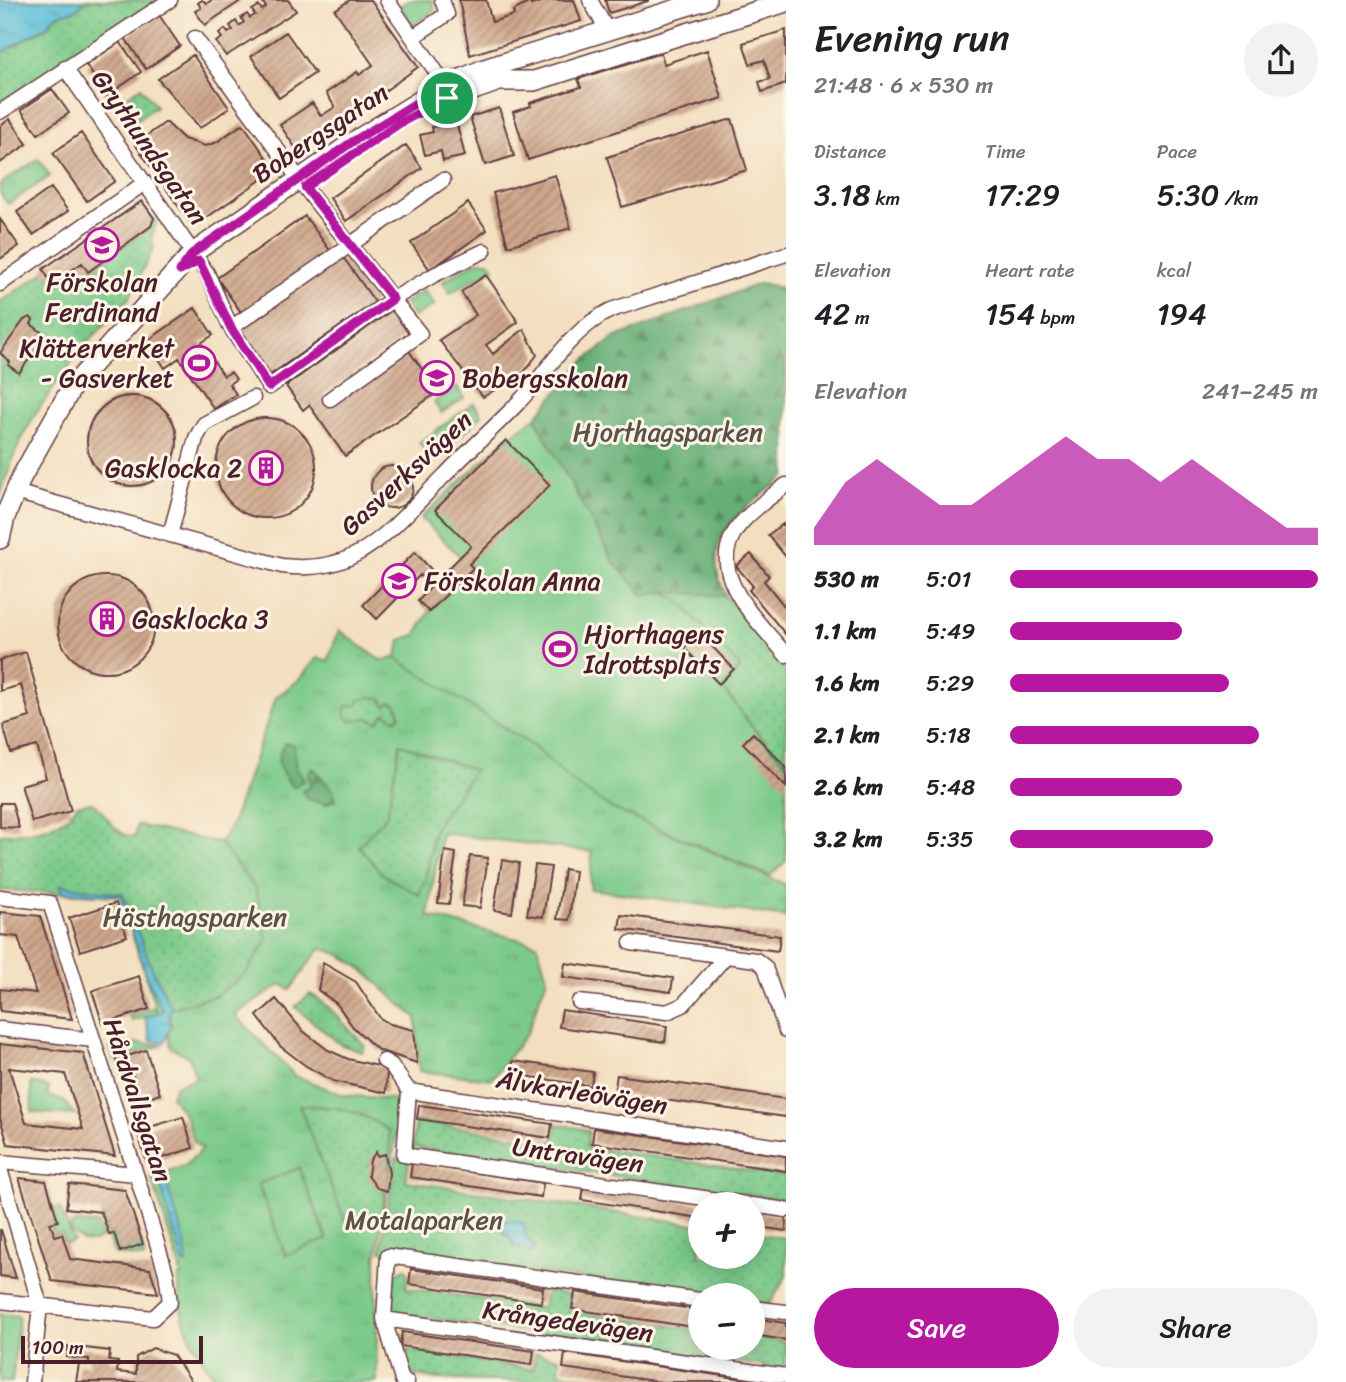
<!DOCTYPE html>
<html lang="en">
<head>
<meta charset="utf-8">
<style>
	body { margin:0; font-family:Sriracha,sans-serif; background:#f2f2f2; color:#202124; height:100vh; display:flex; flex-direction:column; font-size:26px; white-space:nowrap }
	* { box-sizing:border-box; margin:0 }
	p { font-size:23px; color:#757577 }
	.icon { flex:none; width:38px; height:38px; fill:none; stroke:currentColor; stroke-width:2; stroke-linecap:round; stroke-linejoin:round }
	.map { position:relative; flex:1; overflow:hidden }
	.side { display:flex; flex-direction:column; background:#fff; width:560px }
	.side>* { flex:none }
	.controls { position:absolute; left:688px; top:1192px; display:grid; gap:14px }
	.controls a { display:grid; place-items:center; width:77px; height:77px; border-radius:50%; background:#fff; box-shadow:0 4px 18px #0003; font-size:35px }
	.scale { position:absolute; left:21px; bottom:18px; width:182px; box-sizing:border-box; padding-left:7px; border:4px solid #4a1f2b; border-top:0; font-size:19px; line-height:24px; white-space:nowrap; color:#4a1f2b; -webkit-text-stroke:5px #fcf5e5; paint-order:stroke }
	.pin { position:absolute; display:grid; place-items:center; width:60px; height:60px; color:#fff; margin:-30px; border:4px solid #fff; border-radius:50%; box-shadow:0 2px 7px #0007 }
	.round { display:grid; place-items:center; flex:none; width:74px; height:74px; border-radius:37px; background:#f2f2f2 }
	.overview { display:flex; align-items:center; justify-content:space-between; height:119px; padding:0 28px }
	h1 { font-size:38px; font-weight:600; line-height:52px }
	.figures { display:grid; grid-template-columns:repeat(3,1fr); gap:10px; height:119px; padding:7px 28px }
	.figures div { display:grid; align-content:center }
	.figures b { font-size:30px; font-weight:600 }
	.figures small { font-size:19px; font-weight:400 }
	.figures p { font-size:19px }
	.chart { height:196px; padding:14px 28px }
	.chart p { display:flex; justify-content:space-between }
	.chart svg { width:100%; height:126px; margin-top:7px; fill:#b5179e; opacity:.7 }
	.button { display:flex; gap:14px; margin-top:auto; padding:14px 28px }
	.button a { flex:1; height:80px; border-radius:42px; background:#b5179e; color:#fff; font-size:28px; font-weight:600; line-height:80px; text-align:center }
	.button a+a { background:#f2f2f2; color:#202124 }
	ul { padding:0 28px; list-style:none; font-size:23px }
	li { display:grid; grid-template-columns:112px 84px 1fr; align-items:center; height:52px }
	li i { height:18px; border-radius:9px; background:#b5179e }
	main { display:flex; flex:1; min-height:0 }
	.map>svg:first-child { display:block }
	.grass { fill:url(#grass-tufts); stroke:#63745a; stroke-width:2; fill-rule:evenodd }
	.forest { fill:url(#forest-firs); stroke:#586650; stroke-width:2 }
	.park { fill:url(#park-dots); stroke:#63745a; stroke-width:2 }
	.pitch { fill:#7cca8a; stroke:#63745a; stroke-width:2 }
	.water { fill:url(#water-ripples); stroke:#527082; stroke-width:2 }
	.building { fill:url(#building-hatch); fill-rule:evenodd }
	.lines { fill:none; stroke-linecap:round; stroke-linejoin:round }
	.street-casing { stroke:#633c41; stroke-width:17 }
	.secondary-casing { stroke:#633c41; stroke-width:22 }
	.street { stroke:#fff; stroke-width:14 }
	.secondary { stroke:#fff; stroke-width:19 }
	.route-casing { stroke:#fff; stroke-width:14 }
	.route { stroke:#b5179e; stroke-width:9 }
	.labels { text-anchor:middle; stroke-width:6; stroke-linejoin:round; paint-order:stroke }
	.street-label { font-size:26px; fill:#4a1f2b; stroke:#fcf5e5 }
	.poi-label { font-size:26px; fill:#4a1f2b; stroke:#fcf5e5; text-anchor:start }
	.park-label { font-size:26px; fill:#595248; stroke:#fcf5e5 }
</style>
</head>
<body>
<main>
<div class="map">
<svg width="786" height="1382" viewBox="0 0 786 1382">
	<defs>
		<pattern id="grass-tufts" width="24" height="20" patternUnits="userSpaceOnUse" patternTransform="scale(1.75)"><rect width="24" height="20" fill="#7cca8a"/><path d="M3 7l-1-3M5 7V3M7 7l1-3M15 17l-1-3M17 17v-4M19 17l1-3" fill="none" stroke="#6dad77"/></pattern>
		<pattern id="forest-firs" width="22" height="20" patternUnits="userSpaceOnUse" patternTransform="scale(1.75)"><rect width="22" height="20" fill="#65ae76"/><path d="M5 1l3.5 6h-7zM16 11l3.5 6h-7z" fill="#558d61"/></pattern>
		<pattern id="park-dots" width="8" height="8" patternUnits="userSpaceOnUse" patternTransform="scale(1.75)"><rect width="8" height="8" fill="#7cca8a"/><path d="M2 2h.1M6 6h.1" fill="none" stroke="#6dad77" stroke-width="1.8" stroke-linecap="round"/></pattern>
		<pattern id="water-ripples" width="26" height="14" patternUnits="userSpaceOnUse" patternTransform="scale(1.75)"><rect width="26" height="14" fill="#5bc0d9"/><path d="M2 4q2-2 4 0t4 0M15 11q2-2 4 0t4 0" fill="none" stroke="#4d9bb0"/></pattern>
		<pattern id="building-hatch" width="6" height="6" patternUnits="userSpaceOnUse" patternTransform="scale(1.75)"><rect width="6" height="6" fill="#cea68a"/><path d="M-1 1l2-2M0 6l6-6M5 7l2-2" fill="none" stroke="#a98771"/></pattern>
	</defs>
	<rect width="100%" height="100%" fill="#fcf5e5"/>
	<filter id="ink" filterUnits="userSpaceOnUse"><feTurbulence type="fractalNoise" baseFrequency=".0143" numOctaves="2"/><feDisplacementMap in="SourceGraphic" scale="14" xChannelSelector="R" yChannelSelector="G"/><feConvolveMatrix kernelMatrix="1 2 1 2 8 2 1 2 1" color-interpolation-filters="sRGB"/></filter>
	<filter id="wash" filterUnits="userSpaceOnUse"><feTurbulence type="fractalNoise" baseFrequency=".00686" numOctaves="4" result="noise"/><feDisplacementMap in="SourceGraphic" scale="28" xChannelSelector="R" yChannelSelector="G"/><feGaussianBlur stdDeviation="1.57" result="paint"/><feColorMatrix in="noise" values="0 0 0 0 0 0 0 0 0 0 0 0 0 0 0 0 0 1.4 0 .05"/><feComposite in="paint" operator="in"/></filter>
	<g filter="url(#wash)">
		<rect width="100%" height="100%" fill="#f3dfc0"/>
		<!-- grass -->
		<path class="grass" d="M38 159 50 176 8 204 0 193V184Z
			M457 387 464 398 441 413 434 402Z
			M474 403 482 415 435 461 419 443Z
			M339 630 380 660 396 658 534 747 611 808 786 885V917L590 889 592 852 441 833 428 916 537 944 547 978 527 1033 492 1079 419 1071 416 1017C384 994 360 956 320 948L290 990 281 984 235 1015 295 1076 343 1095 402 1100 376 1258 377 1382H216C193 1344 177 1322 179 1276H182L151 1176 185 1166 202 1149 194 1142 186 1117 171 1096 175 1086 196 1078 189 1057 171 1047 166 1025 158 1013 132 1021 130 1015 155 1007 158 1013 202 999 238 954 219 993 246 973 256 890 220 843 231 826 276 697 299 680 317 658 328 661ZM474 770 434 829 426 878 359 846 387 815ZM299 1168 286 1255 258 1185Z
			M130 1043 163 1045 114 1060 110 1047Z
			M31 1083 49 1087 47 1096 64 1101 75 1115 32 1112Z
			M60 1208 74 1241 65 1244 62 1234 55 1236 50 1223 58 1221 54 1209Z
			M102 1214 109 1234 114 1233 120 1251 143 1244 144 1258 115 1254 101 1221Z
			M75 1223 97 1224 103 1236 93 1242 82 1241 71 1231V1225Z"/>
		<!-- forest -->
		<path class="forest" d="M761 283 786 289V476C744 510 695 534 726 596L664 592 644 596 614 563 535 418 583 362 614 338Z
			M285 743 294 745 297 768 304 780 293 787C280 771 273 762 285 743Z
			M312 767 333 790 335 800 326 804 308 799 302 791 311 786 308 773Z"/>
		<!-- park -->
		<path class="park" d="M86 0H162L0 108V54L47 27 55 16 75 10Z
			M141 87 156 106 132 123 118 103Z
			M154 218 157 221 151 239 154 247 129 298 80 351 35 414 15 452 0 497V302L45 272 53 283 82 263 88 272 151 226Z
			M664 592 726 596 786 668V763L756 732 723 688 740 668 680 602Z
			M371 697 381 698 385 706 391 702 397 705 400 715 396 720 385 713 378 722 367 718 350 721 345 715 347 706 357 705 359 700Z
			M400 744 474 770 434 829 426 878 419 895 382 874 359 846 387 815Z
			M92 802C107 812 114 837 135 837L137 825 220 843 256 890 267 940 246 973 217 995 157 1013 120 896 0 890V834C25 834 63 830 77 805Z
			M310 994C333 1006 345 1028 365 1045L362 1052 340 1044 295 1007Z
			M299 1105C341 1107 354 1107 389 1131L390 1162 381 1217 345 1221Z
			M416 1121 553 1142 556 1124 589 1130 587 1147 786 1176V1200L412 1147Z
			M396 1158 409 1161 406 1181 700 1225V1256H752L753 1233 786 1238V1276L770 1304 753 1302 752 1295H705L381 1251Z
			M405 1268 408 1273 406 1288 543 1308 546 1291 571 1295 569 1311 700 1330V1348H752L753 1337 786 1342 785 1369 394 1313 391 1308 394 1275Z
			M401 1349 533 1369 536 1353 560 1358 559 1373 623 1382C585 1382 442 1382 416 1376 406 1371 402 1360 401 1349Z"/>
		<!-- pitch -->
		<path class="pitch" d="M409 0H432L435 10 413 25 400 6Z
			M476 261H489L494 268 450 293 443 281Z
			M424 290 434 305 414 317 405 303Z
			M535 418 614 563 644 596 664 592 680 602 740 667 723 688 756 732 786 763V861L770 876 611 808 575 784 534 747 396 658 401 640 416 635 429 612 472 568 421 518 504 441Z
			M299 1168 327 1239 286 1255 258 1184Z
			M0 1314 19 1316 12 1382H0Z"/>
		<!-- water -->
		<path class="water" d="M0 0H86L75 10 55 16 47 26 0 54Z
			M61 885 123 894 153 971 172 1009 169 1010 171 1026 164 1042 151 1041 145 1017 163 1011 151 987 120 896 62 892Z
			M165 1177 185 1243 187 1264 183 1262 159 1181Z
			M502 1220 521 1222 525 1226 526 1236 535 1247 532 1252 514 1247 511 1238 498 1227Z"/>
		<g id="blocks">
			<!-- building -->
			<path class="building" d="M202 0 207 3 212 0H242L205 25 195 11 201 8 198 3Z
				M267 0H288L296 11 226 56 216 42 222 38 219 34 225 29 228 33 233 30 230 26 236 21 239 26 244 22 241 18 247 14 250 18 255 15 252 10 259 6 262 10 266 7 263 3Z
				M350 0H371L418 67 299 153 280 125 312 103 321 116 335 107 326 93 357 72 359 75 373 65 335 10Z
				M459 0H486L492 22 514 15 513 11 530 2 531 5 547 0H574L581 21 470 55Z
				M605 0H648V1L609 13Z
				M159 15 180 46 146 69 125 38Z
				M786 30V84L762 92 759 82 770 79 764 60 750 64 743 43Z
				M286 32 315 73 279 98 251 56Z
				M120 42 141 72 107 96 86 65Z
				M707 50 722 98 528 160 513 112 531 106 530 103 581 87 578 79 661 53 664 64Z
				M193 55 229 108 200 128 158 79Z
				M52 89 69 113 38 134 21 110Z
				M499 108 514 156 485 165 470 117Z
				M10 119 27 144 0 163V126Z
				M732 119 747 170 622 207 607 157Z
				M456 121 465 156 443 161 441 151 425 155 420 135 433 132 432 127Z
				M166 122 184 139 205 146 215 143 243 124 275 170 193 227 135 144Z
				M81 133 115 181 87 201 53 153Z
				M406 145 422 168 346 221 330 198Z
				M555 175 571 228 508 246 493 193Z
				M51 188 68 211 33 235 17 212Z
				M142 201 154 218 151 226 88 272 82 263 52 284 43 269Z
				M468 203 487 230 430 270 411 243Z
				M305 216 331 252 243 315 217 278Z
				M0 219 19 246 0 259Z
				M343 257 375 302 270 375 238 330Z
				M486 275 518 322 486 345 493 354 524 329 537 355 524 372 483 397 439 340 476 315 461 292Z
				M195 308 213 335 201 343 224 376 231 372 236 379 229 384 236 394 214 409 179 358 165 368 147 341Z
				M392 310 409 334 325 394 332 405 409 351 438 392 345 456 309 405 303 410 286 386Z
				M30 317 33 320 31 324 46 336 19 373 8 365 10 362 0 353 24 320Z
				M87 441a45 45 0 1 1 90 0a45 45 0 1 1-90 0Z
				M216 468a50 50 0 1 1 100 0a50 50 0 1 1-100 0Z
				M506 440 550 485 469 564 473 568 429 612 418 601 432 586 420 575 377 619 363 605 415 552 439 578 471 546 435 510Z
				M371 487a21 21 0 1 1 42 0a21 21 0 1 1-42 0Z
				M783 524 786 528V557L768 535Z
				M751 554 769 576 764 581 786 608V635L749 590 753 586 736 566Z
				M58 624a48 48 0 1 1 96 0a48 48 0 1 1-96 0Z
				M699 633 734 669 719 684 684 648Z
				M26 652 71 811 32 822 21 785 46 778 37 746 11 753 3 725 30 717 21 685 0 691V660Z
				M753 733 786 767V787L743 743Z
				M0 803H12L19 828 0 827Z
				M445 851 456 853 449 904 438 903Z
				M470 856 488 858 480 908 462 906Z
				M502 860 519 863 512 913 494 910Z
				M535 865 551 867 543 917 527 915Z
				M564 869 575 871 569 920 557 919Z
				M116 903 127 936 80 951 69 918Z
				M0 912 40 916 72 1019 0 1011V989L36 993 18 937 0 935Z
				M621 915 780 936 778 951 619 929Z
				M323 963 356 982 380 1018 390 1024 414 1030 417 1063 378 1050 353 1027 337 1004 318 990Z
				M565 963 673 978 671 992 563 977Z
				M139 976 149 1009 103 1024 92 991Z
				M276 999 303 1031 328 1050 348 1059 387 1068 386 1093 333 1081 306 1066 280 1046 257 1016Z
				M562 1010 667 1026 665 1042 559 1027Z
				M0 1044 83 1053 115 1156 8 1144 0 1118ZM9 1068 65 1074 83 1129 26 1123Z
				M146 1050 160 1094 130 1104 126 1089 136 1086 132 1072 121 1075 116 1060Z
				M513 1061 593 1072 591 1086 511 1074Z
				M617 1075 786 1099V1117L614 1093Z
				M419 1105 552 1124 550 1138 417 1119Z
				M183 1117 193 1148 147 1163 137 1131Z
				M594 1128 786 1156V1171L592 1143Z
				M376 1152 377 1156 385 1154 389 1173 387 1191 377 1188 368 1176 370 1160Z
				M412 1163 543 1183 541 1197 410 1177Z
				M19 1178 46 1181 58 1221 50 1223 55 1236 62 1234 70 1259 150 1269 158 1293 52 1281Z
				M69 1184 125 1190 143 1244 120 1252 114 1233 109 1234 101 1212 66 1208Z
				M584 1186 700 1204V1218L582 1200Z
				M752 1211 786 1216V1231L752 1226Z
				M0 1230H1L16 1278 0 1276Z
				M411 1269 543 1288 541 1303 409 1284Z
				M575 1292 700 1310V1328L572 1309Z
				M752 1318 786 1323V1340L752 1335Z
				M402 1332 534 1351 532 1365 400 1346Z
				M68 1346 110 1351 109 1361 118 1362 117 1372 136 1374V1357L153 1348 173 1355 192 1382H76L79 1364 89 1365V1359L67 1357Z
				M565 1353 751 1380V1382H661L563 1368Z"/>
		</g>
	</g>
	<g filter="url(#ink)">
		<use href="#blocks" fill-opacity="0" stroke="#633c41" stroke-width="2"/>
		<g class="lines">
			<!-- street casing -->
			<g class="street-casing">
				<path id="street" d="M387 0 437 73 445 94
					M590 0 607 30
					M413 37 447 14 442 0
					M195 38 313 198 420 334 330 399
					M65 68 207 273 231 328 269 387 393 299 434 275 484 251
					M0 112 170 0
					M0 284 143 184
					M231 328 443 180
					M786 485C772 496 756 507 744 520 698 568 755 617 786 655
					M15 492 282 566C307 569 332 567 355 555 389 537 418 501 446 474 469 450 495 427 518 403 549 370 569 331 611 310L786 254
					M170 535 196 438 204 424 253 398
					M0 897 50 903 142 1193 166 1273 170 1302 153 1318 0 1301
					M631 943 756 960 765 967 786 1031
					M579 1002 667 1012 683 1005 726 956
					M0 1029 93 1040
					M384 1061 391 1065 409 1091
					M409 1091 404 1155 746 1204
					M409 1091 786 1148
					M0 1162 136 1174
					M0 1169 40 1305 32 1382
					M752 1205 786 1210
					M752 1308 786 1312
					M384 1319 786 1376
					M407 1382 402 1380 384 1319 388 1256 700 1300"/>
			</g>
			<!-- secondary casing -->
			<g class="secondary-casing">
				<path id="secondary" d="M432 105 499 81H534L786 2
					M0 539 5 517 22 476 72 387 193 253 353 142 442 87 484 69 706 0"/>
			</g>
			<!-- street -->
			<use href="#street" class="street"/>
			<!-- secondary -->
			<use href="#secondary" class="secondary"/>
		</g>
	</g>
	<g class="lines" filter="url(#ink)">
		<!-- route casing -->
		<g class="route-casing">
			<path id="route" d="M442 87 447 98 400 123 305 187 393 299 269 387 231 328 199 261 180 271 193 253 352 142Z"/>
		</g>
		<!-- route -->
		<use href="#route" class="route"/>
	</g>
	<!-- icons -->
	<defs>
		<g id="school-ring" transform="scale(1.75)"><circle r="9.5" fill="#fcf5e5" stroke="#b5179e" stroke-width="1.5"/><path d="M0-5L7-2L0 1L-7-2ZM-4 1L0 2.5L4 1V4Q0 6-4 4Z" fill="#b5179e"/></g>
		<g id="stadium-ring" transform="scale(1.75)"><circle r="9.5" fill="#fcf5e5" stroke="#b5179e" stroke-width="1.5"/><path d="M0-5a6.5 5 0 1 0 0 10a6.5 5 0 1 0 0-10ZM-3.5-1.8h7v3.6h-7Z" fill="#b5179e"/></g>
		<g id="building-ring" transform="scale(1.75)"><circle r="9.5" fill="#fcf5e5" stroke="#b5179e" stroke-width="1.5"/><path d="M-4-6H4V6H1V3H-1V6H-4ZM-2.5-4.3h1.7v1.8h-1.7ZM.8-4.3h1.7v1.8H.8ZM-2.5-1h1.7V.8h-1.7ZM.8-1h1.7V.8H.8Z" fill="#b5179e"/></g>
	</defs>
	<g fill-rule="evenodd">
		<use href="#school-ring" x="102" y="245"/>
		<use href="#stadium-ring" x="199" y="363"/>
		<use href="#school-ring" x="437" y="378"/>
		<use href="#building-ring" x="266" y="468"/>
		<use href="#school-ring" x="399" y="581"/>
		<use href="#building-ring" x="107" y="619"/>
		<use href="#stadium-ring" x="560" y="649"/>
	</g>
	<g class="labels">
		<!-- street labels -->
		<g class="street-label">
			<text transform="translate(320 133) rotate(-34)" y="9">Bobergsgatan</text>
			<text transform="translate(150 147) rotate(55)" y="9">Grythundsgatan</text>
			<text transform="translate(406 473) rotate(-43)" y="9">Gasverksvägen</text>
			<text transform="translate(582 1092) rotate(9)" y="9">Älvkarleövägen</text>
			<text transform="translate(138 1100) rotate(72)" y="9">Hårdvallsgatan</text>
			<text transform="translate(578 1155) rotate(8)" y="9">Untravägen</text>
			<text transform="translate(568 1321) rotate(8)" y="9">Krångedevägen</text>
		</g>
		<!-- poi labels -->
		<g class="poi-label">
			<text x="102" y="291" text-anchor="middle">Förskolan<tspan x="102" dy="30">Ferdinand</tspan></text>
			<text x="174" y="357" text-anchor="end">Klätterverket<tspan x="174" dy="30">- Gasverket</tspan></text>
			<text x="462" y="387">Bobergsskolan</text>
			<text x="242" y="477" text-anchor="end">Gasklocka 2</text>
			<text x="424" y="590">Förskolan Anna</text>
			<text x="132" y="628">Gasklocka 3</text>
			<text x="584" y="643">Hjorthagens<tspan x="584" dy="30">Idrottsplats</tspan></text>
		</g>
		<!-- park labels -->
		<g class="park-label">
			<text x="668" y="441">Hjorthagsparken</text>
			<text x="195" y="926">Hästhagsparken</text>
			<text x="424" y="1229">Motalaparken</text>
		</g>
	</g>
</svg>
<div class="controls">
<a>+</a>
<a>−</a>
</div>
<div class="scale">100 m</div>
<div class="pin" style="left:447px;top:98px;background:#1e9e55"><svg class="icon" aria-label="arrive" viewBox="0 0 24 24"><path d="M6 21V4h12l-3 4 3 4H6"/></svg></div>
</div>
<section class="side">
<div class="overview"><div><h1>Evening run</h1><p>21:48 · 6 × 530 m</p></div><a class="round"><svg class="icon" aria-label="share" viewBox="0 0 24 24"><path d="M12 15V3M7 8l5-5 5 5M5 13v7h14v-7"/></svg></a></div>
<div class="figures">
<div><p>Distance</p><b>3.18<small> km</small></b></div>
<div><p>Time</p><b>17:29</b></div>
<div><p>Pace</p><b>5:30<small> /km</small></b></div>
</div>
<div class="figures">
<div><p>Elevation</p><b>42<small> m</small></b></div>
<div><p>Heart rate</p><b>154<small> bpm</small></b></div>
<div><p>kcal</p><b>194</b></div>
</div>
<div class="chart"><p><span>Elevation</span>241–245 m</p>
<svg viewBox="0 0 160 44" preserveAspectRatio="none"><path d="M0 44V38L10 22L20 14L30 22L40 30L50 30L60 22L70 14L80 6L90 14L100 14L110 22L120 14L130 22L140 30L150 38L160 38V44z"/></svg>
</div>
<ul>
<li><b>530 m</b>5:01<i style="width:100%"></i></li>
<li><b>1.1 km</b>5:49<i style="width:56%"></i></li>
<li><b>1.6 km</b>5:29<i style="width:71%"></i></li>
<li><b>2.1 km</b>5:18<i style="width:81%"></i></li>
<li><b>2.6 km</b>5:48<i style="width:56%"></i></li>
<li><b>3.2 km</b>5:35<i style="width:66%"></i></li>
</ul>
<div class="button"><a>Save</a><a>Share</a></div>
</section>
</main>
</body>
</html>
